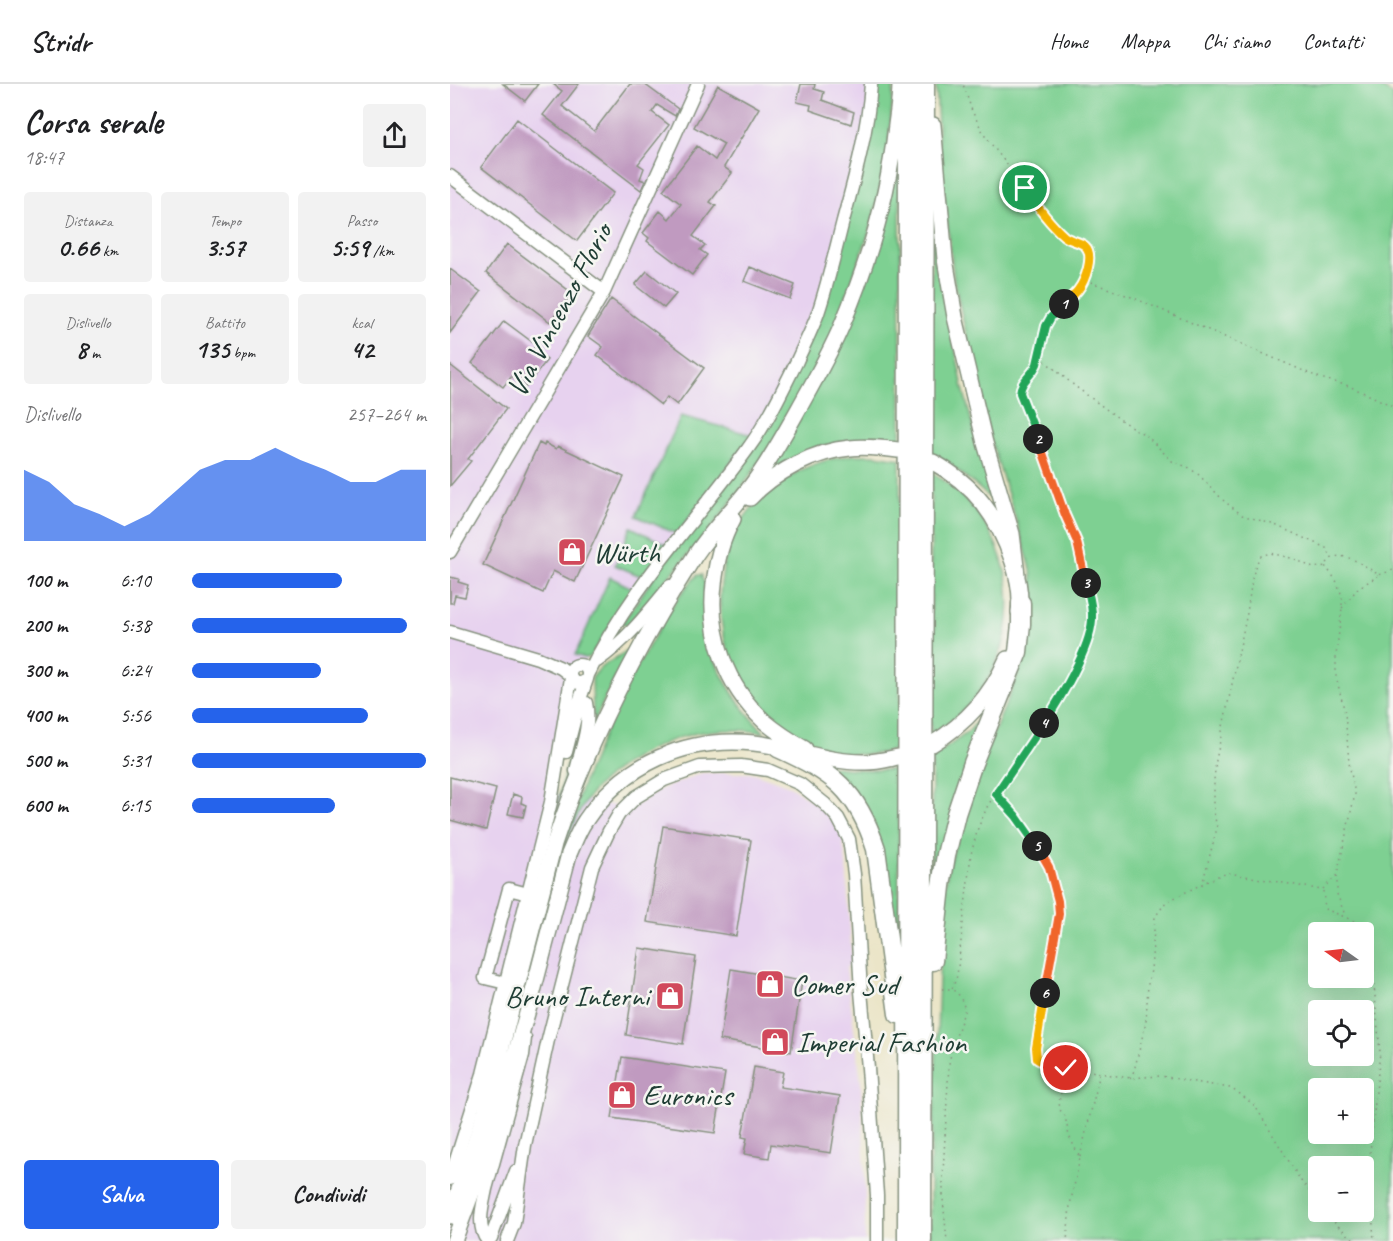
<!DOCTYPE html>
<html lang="it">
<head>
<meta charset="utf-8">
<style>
	body { margin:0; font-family:Caveat,sans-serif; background:#f2f2f2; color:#202124; height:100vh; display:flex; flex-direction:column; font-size:22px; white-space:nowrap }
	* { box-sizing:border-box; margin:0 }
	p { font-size:20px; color:#757577 }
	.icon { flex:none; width:33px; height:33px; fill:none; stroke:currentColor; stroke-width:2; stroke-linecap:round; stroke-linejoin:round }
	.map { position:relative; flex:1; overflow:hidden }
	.sheet { display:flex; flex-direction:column; background:#fff; width:450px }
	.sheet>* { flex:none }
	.needle { width:39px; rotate:284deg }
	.controls { position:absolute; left:858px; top:838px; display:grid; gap:12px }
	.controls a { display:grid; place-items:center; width:66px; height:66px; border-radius:6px; background:#fff; box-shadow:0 6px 24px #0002; font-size:30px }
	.pin { position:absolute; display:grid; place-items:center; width:51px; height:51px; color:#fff; margin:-26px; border:3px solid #fff; border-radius:50%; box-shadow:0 2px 6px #0007 }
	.km { position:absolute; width:30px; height:30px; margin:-15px; border-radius:50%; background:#222; color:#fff; font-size:16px; line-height:30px; text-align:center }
	.round { display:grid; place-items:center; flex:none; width:63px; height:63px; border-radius:6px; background:#f2f2f2 }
	.head { display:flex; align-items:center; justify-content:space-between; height:102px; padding:0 24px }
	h1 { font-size:33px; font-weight:600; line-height:45px }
	.metrics { display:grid; grid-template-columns:repeat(3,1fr); gap:9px; height:102px; padding:6px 24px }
	.metrics div { display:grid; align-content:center; border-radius:6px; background:#f2f2f2; text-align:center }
	.metrics b { font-size:26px; font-weight:600 }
	.metrics small { font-size:16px; font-weight:400 }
	.metrics p { font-size:16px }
	.chart { height:168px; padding:12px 24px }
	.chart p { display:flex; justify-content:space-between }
	.chart svg { width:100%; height:108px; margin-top:6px; fill:#2563eb; opacity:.7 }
	.action { display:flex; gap:12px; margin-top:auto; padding:12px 24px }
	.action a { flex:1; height:69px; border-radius:6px; background:#2563eb; color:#fff; font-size:24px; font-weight:600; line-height:69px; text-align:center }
	.action a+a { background:#f2f2f2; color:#202124 }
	ul { padding:0 24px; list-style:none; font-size:20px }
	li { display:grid; grid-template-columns:96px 72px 1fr; align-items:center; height:45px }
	li i { height:15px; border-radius:8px; background:#2563eb }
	header { display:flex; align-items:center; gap:36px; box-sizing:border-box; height:84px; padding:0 30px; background:#fff; border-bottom:2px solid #e0e0e0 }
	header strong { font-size:28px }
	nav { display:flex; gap:33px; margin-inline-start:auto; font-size:21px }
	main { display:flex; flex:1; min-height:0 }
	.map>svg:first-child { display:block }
	.built { fill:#e7d2ef }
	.green { fill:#7ed092; stroke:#4e8663; stroke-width:1.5; fill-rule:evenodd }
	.building { fill:#c09ac0 }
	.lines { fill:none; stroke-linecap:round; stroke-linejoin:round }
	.minor-casing { stroke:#85917e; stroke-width:15 }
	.major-casing { stroke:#85917e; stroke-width:18 }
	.highway-casing { stroke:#85917e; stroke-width:21 }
	.path { stroke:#85917e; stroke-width:1.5; stroke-dasharray:1.5 4.5; stroke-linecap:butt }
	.minor { stroke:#fff; stroke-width:12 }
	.major { stroke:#fff; stroke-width:15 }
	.highway { stroke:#fff; stroke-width:18 }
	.split-1-casing { stroke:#fff; stroke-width:12 }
	.split-2-casing { stroke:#fff; stroke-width:12 }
	.split-3-casing { stroke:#fff; stroke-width:12 }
	.split-4-casing { stroke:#fff; stroke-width:12 }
	.split-5-casing { stroke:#fff; stroke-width:12 }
	.split-6-casing { stroke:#fff; stroke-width:12 }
	.split-7-casing { stroke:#fff; stroke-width:12 }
	.split-1 { stroke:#f5b400; stroke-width:8 }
	.split-2 { stroke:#22a559; stroke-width:8 }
	.split-3 { stroke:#f0652b; stroke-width:8 }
	.split-4 { stroke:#22a559; stroke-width:8 }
	.split-5 { stroke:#22a559; stroke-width:8 }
	.split-6 { stroke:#f0652b; stroke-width:8 }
	.split-7 { stroke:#f5b400; stroke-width:8 }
	.labels { text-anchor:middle; stroke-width:5; stroke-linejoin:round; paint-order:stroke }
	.street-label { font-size:30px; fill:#1f3d34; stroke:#f6f6f2 }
	.poi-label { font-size:30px; fill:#1f3d34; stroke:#f6f6f2; text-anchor:start }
</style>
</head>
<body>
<header>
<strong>Stridr</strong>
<nav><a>Home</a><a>Mappa</a><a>Chi siamo</a><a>Contatti</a></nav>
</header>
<main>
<section class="sheet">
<div class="head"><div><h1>Corsa serale</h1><p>18:47</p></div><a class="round"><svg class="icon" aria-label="share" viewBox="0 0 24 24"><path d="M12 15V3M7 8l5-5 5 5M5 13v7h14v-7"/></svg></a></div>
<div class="metrics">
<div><p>Distanza</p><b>0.66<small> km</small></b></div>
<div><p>Tempo</p><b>3:57</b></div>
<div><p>Passo</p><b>5:59<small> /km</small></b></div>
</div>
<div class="metrics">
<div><p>Dislivello</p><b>8<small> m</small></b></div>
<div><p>Battito</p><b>135<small> bpm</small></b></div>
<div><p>kcal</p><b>42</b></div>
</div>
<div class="chart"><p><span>Dislivello</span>257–264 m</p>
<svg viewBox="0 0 160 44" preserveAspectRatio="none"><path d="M0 44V15L10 20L20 29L30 33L40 38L50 33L60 24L70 15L80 11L90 11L100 6L110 11L120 15L130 20L140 20L150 15L160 15V44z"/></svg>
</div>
<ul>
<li><b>100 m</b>6:10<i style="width:64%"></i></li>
<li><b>200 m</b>5:38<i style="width:92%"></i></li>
<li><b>300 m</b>6:24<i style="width:55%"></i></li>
<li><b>400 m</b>5:56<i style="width:75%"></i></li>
<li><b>500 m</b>5:31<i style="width:100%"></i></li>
<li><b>600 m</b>6:15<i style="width:61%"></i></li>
</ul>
<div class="action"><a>Salva</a><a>Condividi</a></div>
</section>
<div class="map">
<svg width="943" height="1157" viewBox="0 0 943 1157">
	<rect width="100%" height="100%" fill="#f6f6f2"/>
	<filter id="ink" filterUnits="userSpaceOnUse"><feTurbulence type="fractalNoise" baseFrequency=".0167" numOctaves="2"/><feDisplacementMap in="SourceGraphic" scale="12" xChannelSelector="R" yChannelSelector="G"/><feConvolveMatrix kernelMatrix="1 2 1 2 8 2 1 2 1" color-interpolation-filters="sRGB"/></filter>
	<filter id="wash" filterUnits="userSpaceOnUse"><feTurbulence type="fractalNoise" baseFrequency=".008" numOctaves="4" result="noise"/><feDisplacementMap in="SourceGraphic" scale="24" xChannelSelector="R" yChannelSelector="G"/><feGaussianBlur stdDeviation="1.35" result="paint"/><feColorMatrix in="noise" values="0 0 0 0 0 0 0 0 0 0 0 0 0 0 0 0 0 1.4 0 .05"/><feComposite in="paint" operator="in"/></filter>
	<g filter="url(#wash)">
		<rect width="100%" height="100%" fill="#ebe5c8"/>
		<!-- built -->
		<path class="built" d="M0 0H426L409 92 333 315 171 536 115 600 96 708 181 725 207 707 252 689H304L340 702 366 720 383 737 392 752 396 778 402 878 396 884 411 998 415 1097V1157H0Z"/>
		<!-- green -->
		<path class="green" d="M426 0H444L438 65 422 140 384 247 345 324 293 402 262 443 180 538 176 541 172 539 213 480 273 405 367 238Z
			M486 0H930L929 2 943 11V1157H480V1081L484 1033 489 895 494 809 498 784 532 677 572 581 580 554 583 508 581 485 572 455 538 347 504 196 489 67ZM868 849H914V894H868ZM868 927H914V972H868ZM868 1005H914V1050H868ZM868 1083H914V1128H868Z
			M450 60 451 358C403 354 369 356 328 383L324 376 394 251Z
			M482 99 492 197 513 304 526 354 545 413 541 415C522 397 504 382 481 369Z
			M231 332 302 351 227 450 186 432Z
			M403 371H426L450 375V664C410 678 368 669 334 643 285 606 263 552 272 491 277 457 290 432 317 409 341 388 370 375 403 371Z
			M481 388C584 451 585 589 481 651Z
			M181 443 217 461 193 493 165 481Z
			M247 491H252V495L255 499C255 516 255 533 258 550 264 588 289 622 315 649 295 645 267 645 247 649 210 657 160 683 138 714 115 748 105 789 94 829L111 761 136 691 173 607 218 529 230 511Z
			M160 493 184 505 140 573 135 574 125 571Z
			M178 566 177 571 145 635 143 634 142 594 151 583Z
			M130 628 133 637 123 679 106 723Z
			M529 635 533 640 481 831 482 674 518 648Z
			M380 682C404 686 425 687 449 685V872L430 763Z"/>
		<g id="blocks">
			<!-- building -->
			<path class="building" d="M53 0H88L75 17Z
				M103 0H129L112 22 144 47 180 0H194L228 25 225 32 207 21 202 28 219 41 188 80 194 84 190 95 195 97 191 106 93 31 112 7Z
				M351 0H365L364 5 374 8 372 16 404 28 401 40 360 26 361 21 347 18Z
				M268 1 309 24 274 83 282 89 260 118 266 122 243 152 255 161 250 166 257 171 242 191 197 157 199 154 193 149 210 127 219 135 231 120 213 106 247 62 265 76 274 60 244 43Z
				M67 35 163 109 127 157 31 83Z
				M57 160 122 209 100 238 36 189Z
				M300 183 345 201 340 215 294 197Z
				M0 185 31 208 0 249Z
				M197 187 226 210 214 224 185 201Z
				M161 215 254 284 227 321 217 313 211 321 147 271 153 263 138 252Z
				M54 237 86 261 83 265 97 276 76 303 62 292 53 303 22 279Z
				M0 281 56 325 18 375 21 377 0 402Z
				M89 359 94 362 95 359 106 365 108 362 174 393 125 498 103 487 93 509 33 481Z
				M0 493 9 495 8 498 18 501 15 513 5 511 3 519H0Z
				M0 693 46 705 36 746 0 736Z
				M63 710 72 713 71 719 76 721 73 733 58 730Z
				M213 742 301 756 286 852 197 838Z
				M189 864 246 873 233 960 176 951Z
				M281 885 352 897 341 968 270 956Z
				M172 973 275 989 265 1049 162 1034Z
				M304 983 333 988 330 1003 390 1012 381 1069 321 1060 319 1074 294 1070 297 1054 292 1053Z"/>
		</g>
	</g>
	<g filter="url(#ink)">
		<use href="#blocks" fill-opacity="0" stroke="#85917e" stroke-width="1.5"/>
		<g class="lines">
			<!-- minor casing -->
			<g class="minor-casing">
				<path id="minor" d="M0 92 154 208
					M0 468 154 208 248 0
					M0 548 88 574 111 584 120 591
					M147 577C177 556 198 529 220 502
					M120 590a9 9 0 1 1 18 0a9 9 0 1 1-18 0Z
					M138 591C178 507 243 440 297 366 317 339 331 309 346 279 353 263 362 246 368 229 378 199 385 168 393 137 405 93 418 46 421 0
					M116 668 129 618 137 595
					M126 687C131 665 141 642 136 619L129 618
					M56 899 35 894 59 805 78 810
					M0 1095 33 990 101 718 121 594
					M41 1154 66 1087
					M37 1156C26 1142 33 1121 36 1105L73 971 75 954
					M57 1157 64 1139 75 1061 98 956 142 783 159 747 169 730 186 713 214 696 250 683 291 682 318 686 350 700 375 720 388 734 399 755 404 790 411 907 418 984 427 1111V1157"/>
			</g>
			<!-- major casing -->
			<g class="major-casing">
				<path id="major" d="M483 41 495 175 505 233 535 359 562 450 567 491
					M483 378C525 401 548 433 563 478 568 494 572 512 569 528
					M300 414C325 388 364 367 400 364 416 362 432 364 448 366
					M283 435C271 457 267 476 264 500 258 551 276 602 314 637 327 648 341 657 355 665
					M482 660C517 639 541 612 557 575
					M0 1132 25 1059 35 1027 104 760C137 659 187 563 244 473 262 445 287 422 306 395 324 370 338 344 353 317 367 292 381 267 392 241 419 177 439 109 446 41 448 27 450 14 450 0
					M4 1157 28 1092 47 1033 80 919 119 770C124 759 128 747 135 737 173 680 236 652 304 659 342 663 378 679 416 678 427 678 438 675 448 673"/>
			</g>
			<!-- highway casing -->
			<g class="highway-casing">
				<path id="highway" d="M328 664C383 689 407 705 426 765L448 930
					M483 877 491 802 496 771 506 730 523 679 568 568 571 540V519
					M457 1157 458 0
					M472 1157 475 0"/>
			</g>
			<!-- path -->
			<path class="path" d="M635 196 684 214 870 294 899 302 943 322
				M590 273 626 303 675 339 697 352 723 378 738 383 749 391 774 417 792 431 825 441 876 464 881 473
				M892 524 908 504 928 492
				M546 711C578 744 607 782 609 830L586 964 587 975 594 979 616 984H629L649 989 680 994 710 992 780 1004 790 1010 805 1022 851 1097 868 1117
				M887 792V810L895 831
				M752 801 767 744 764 729V696L766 676 797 529 802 495 806 480 811 472 820 469 845 475 863 484 875 482C877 480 878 477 881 475 893 465 918 484 929 491L943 486
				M873 807 875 825 912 840 920 856 930 968 919 1078 924 1157
				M492 905H502L510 912 515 925 502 964 499 980 493 1089V1115L497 1157
				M502 905 507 892 521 770 528 744 538 721 610 614 630 573 642 538 641 519 627 458 615 431 600 385 570 309C571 296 582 291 587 281 592 267 591 252 598 239 610 218 630 211 637 185 639 177 640 171 636 163L616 154 588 124 575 104 535 52 522 27 513 0
				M421 906 431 904
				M616 985 609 1018 610 1026 615 1032 619 1052 630 1074 620 1121 617 1157
				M680 994 684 987 689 967 696 937 698 900 701 886 705 833 716 818 768 792 779 789 872 806 887 791 905 710 899 679 895 629 886 592V571L892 524V512L886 496 875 482
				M630 1073 648 998 649 990
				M877 1128 888 1142 906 1157"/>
			<!-- minor -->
			<use href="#minor" class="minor"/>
			<!-- major -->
			<use href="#major" class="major"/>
			<!-- highway -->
			<use href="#highway" class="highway"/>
		</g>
	</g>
	<g class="lines" filter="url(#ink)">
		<!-- split-1 casing -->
		<g class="split-1-casing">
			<path id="split-1" d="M575 104C586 121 598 138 614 152 620 157 629 157 635 162 645 171 635 197 628 206 624 211 619 215 614 220"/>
		</g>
		<!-- split-2 casing -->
		<g class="split-2-casing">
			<path id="split-2" d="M588 355 570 309C571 296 582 292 587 280L596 242 601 233 614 220"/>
		</g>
		<!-- split-3 casing -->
		<g class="split-3-casing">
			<path id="split-3" d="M588 355 615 431 627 458 636 499"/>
		</g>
		<!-- split-4 casing -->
		<g class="split-4-casing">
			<path id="split-4" d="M594 639C610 615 640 565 642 536 643 523 639 511 636 499"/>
		</g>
		<!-- split-5 casing -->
		<g class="split-5-casing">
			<path id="split-5" d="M587 762 566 732 546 710 594 639"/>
		</g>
		<!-- split-6 casing -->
		<g class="split-6-casing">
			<path id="split-6" d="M587 762 599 783 608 817 609 830 595 909"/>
		</g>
		<!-- split-7 casing -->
		<g class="split-7-casing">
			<path id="split-7" d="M595 909 586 964 587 975 594 979 616 984"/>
		</g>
		<!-- split-1 -->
		<use href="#split-1" class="split-1"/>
		<!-- split-2 -->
		<use href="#split-2" class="split-2"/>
		<!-- split-3 -->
		<use href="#split-3" class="split-3"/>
		<!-- split-4 -->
		<use href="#split-4" class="split-4"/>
		<!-- split-5 -->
		<use href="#split-5" class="split-5"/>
		<!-- split-6 -->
		<use href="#split-6" class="split-6"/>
		<!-- split-7 -->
		<use href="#split-7" class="split-7"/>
	</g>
	<!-- icons -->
	<defs>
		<g id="shop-square" transform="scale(1.5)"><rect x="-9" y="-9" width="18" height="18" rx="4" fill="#d1495b" stroke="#f6f6f2"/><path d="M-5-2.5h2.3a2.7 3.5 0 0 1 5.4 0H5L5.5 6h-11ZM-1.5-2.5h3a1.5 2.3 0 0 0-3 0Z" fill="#fff"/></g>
	</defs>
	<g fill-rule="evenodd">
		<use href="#shop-square" x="122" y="468"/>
		<use href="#shop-square" x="320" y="900"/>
		<use href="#shop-square" x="220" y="912"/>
		<use href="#shop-square" x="325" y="958"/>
		<use href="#shop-square" x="172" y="1011"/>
	</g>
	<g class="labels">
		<!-- street labels -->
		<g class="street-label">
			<text transform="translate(109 226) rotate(-62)" y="10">Via Vincenzo Florio</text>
		</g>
		<!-- poi labels -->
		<g class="poi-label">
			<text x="143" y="478">Würth</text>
			<text x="341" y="910">Comer Sud</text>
			<text x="199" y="922" text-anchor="end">Bruno Interni</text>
			<text x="346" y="968">Imperial Fashion</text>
			<text x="193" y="1021">Euronics</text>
		</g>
	</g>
</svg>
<div class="controls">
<a><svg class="needle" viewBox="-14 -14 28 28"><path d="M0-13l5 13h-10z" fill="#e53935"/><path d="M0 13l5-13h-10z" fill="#757577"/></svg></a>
<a><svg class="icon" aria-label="locate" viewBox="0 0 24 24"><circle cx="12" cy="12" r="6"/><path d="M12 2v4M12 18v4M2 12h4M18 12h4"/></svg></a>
<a>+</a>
<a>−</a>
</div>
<div class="pin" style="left:575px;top:104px;background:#1e9e55"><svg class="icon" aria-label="arrive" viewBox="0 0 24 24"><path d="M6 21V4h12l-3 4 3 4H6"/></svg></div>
<div class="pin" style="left:616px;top:984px;background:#d93025"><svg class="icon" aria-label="check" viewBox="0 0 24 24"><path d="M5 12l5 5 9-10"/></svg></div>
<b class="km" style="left:614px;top:220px">1</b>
<b class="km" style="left:588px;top:355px">2</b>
<b class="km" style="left:636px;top:499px">3</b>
<b class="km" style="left:594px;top:639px">4</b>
<b class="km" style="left:587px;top:762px">5</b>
<b class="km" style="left:595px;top:909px">6</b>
</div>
</main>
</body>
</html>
